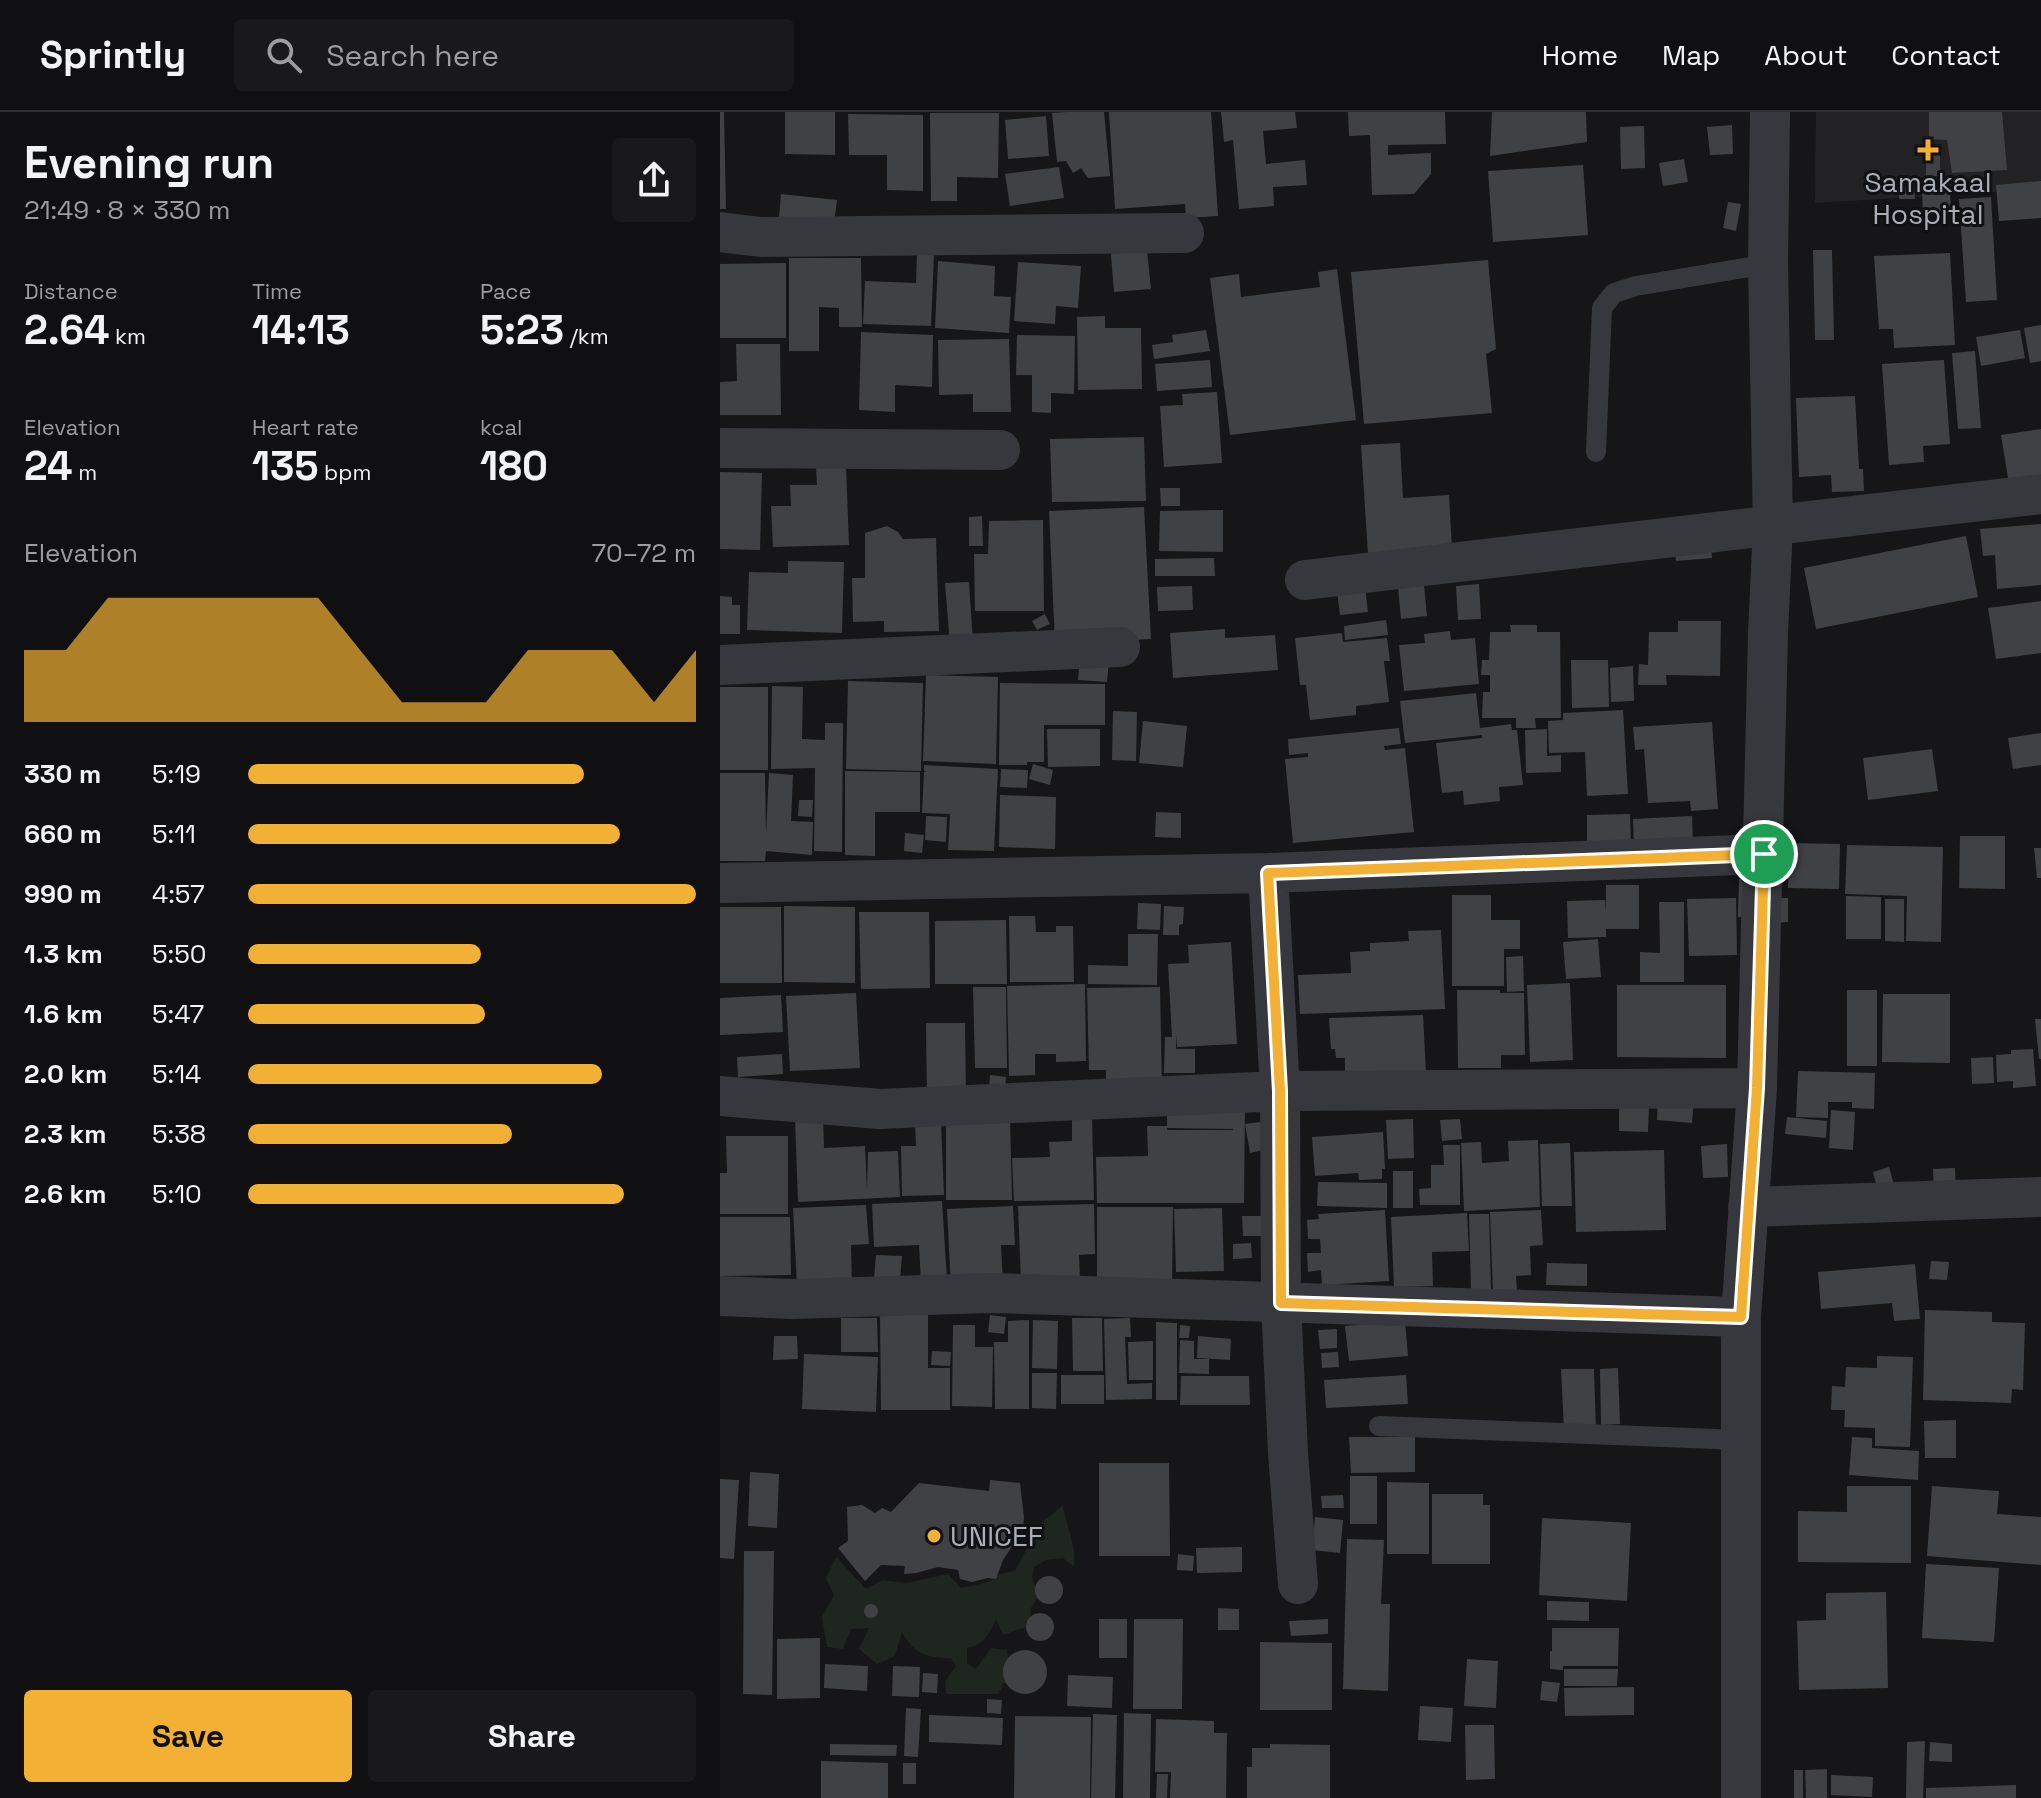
<!DOCTYPE html>
<html lang="en">
<head>
<meta charset="utf-8">
<style>
	body { margin:0; font-family:"Space Grotesk",sans-serif; background:#19191b; color:#f1f3f6; height:100vh; display:flex; flex-direction:column; font-size:30px; white-space:nowrap }
	* { box-sizing:border-box; margin:0 }
	p { font-size:26px; color:#9c9d9f }
	.icon { flex:none; width:44px; height:44px; fill:none; stroke:currentColor; stroke-width:2; stroke-linecap:round; stroke-linejoin:round }
	.map { position:relative; flex:1; overflow:hidden }
	.panel { display:flex; flex-direction:column; background:#101012; width:720px }
	.panel>* { flex:none }
	.pin { position:absolute; display:grid; place-items:center; width:68px; height:68px; color:#fff; margin:-34px; border:4px solid #fff; border-radius:50%; box-shadow:0 2px 8px #0007 }
	.round { display:grid; place-items:center; flex:none; width:84px; height:84px; border-radius:8px; background:#19191b }
	.headline { display:flex; align-items:center; justify-content:space-between; height:136px; padding:0 24px }
	h1 { font-size:44px; font-weight:800; line-height:60px }
	.stats { display:grid; grid-template-columns:repeat(3,1fr); gap:12px; height:136px; padding:8px 24px }
	.stats div { display:grid; align-content:center }
	.stats b { font-size:40px; font-weight:800 }
	.stats small { font-size:22px; font-weight:400 }
	.stats p { font-size:22px }
	.chart { height:224px; padding:16px 24px }
	.chart p { display:flex; justify-content:space-between }
	.chart svg { width:100%; height:144px; margin-top:8px; fill:#f2b134; opacity:.7 }
	.cta { display:flex; gap:16px; margin-top:auto; padding:16px 24px }
	.cta a { flex:1; height:92px; border-radius:8px; background:#f2b134; color:#111; font-size:32px; font-weight:800; line-height:92px; text-align:center }
	.cta a+a { background:#19191b; color:#f1f3f6 }
	ul { padding:0 24px; list-style:none; font-size:26px }
	li { display:grid; grid-template-columns:128px 96px 1fr; align-items:center; height:60px }
	li i { height:20px; border-radius:10px; background:#f2b134 }
	header { display:flex; align-items:center; gap:48px; box-sizing:border-box; height:112px; padding:0 40px; background:#101012; border-bottom:2px solid #303032 }
	header strong { font-size:38px }
	nav { display:flex; gap:44px; margin-inline-start:auto; font-size:28px }
	.search { width:560px; height:72px; background:#19191b; display:flex; align-items:center; gap:20px; box-sizing:border-box; padding:0 28px; border-radius:8px; color:#9c9d9f; font-size:30px }
	main { display:flex; flex:1; min-height:0 }
	.map>svg:first-child { display:block }
	.built { fill:#222225 }
	.green { fill:#1e261f }
	.building { fill:#404145; fill-rule:evenodd }
	.lines { fill:none; stroke-linecap:round; stroke-linejoin:round }
	.service { stroke:#37383d; stroke-width:20 }
	.minor { stroke:#37383d; stroke-width:40 }
	.route-casing { stroke:#fff; stroke-width:16 }
	.route { stroke:#f2b134; stroke-width:10 }
	.poi-dot { fill:#f2b134; stroke:#111113; stroke-width:3 }
	.labels { text-anchor:middle; stroke-width:6; stroke-linejoin:round; paint-order:stroke }
	.poi-label { font-size:28px; fill:#a8adb8; stroke:#111113 }
</style>
</head>
<body>
<header>
<strong>Sprintly</strong>
<div class="search"><svg class="icon" aria-label="search" viewBox="0 0 24 24"><circle cx="10" cy="10" r="6"/><path d="M15 15l6 6"/></svg>Search here</div>
<nav><a>Home</a><a>Map</a><a>About</a><a>Contact</a></nav>
</header>
<main>
<section class="panel">
<div class="headline"><div><h1>Evening run</h1><p>21:49 · 8 × 330 m</p></div><a class="round"><svg class="icon" aria-label="share" viewBox="0 0 24 24"><path d="M12 15V3M7 8l5-5 5 5M5 13v7h14v-7"/></svg></a></div>
<div class="stats">
<div><p>Distance</p><b>2.64<small> km</small></b></div>
<div><p>Time</p><b>14:13</b></div>
<div><p>Pace</p><b>5:23<small> /km</small></b></div>
</div>
<div class="stats">
<div><p>Elevation</p><b>24<small> m</small></b></div>
<div><p>Heart rate</p><b>135<small> bpm</small></b></div>
<div><p>kcal</p><b>180</b></div>
</div>
<div class="chart"><p><span>Elevation</span>70–72 m</p>
<svg viewBox="0 0 160 44" preserveAspectRatio="none"><path d="M0 44V22L10 22L20 6L30 6L40 6L50 6L60 6L70 6L80 22L90 38L100 38L110 38L120 22L130 22L140 22L150 38L160 22V44z"/></svg>
</div>
<ul>
<li><b>330 m</b>5:19<i style="width:75%"></i></li>
<li><b>660 m</b>5:11<i style="width:83%"></i></li>
<li><b>990 m</b>4:57<i style="width:100%"></i></li>
<li><b>1.3 km</b>5:50<i style="width:52%"></i></li>
<li><b>1.6 km</b>5:47<i style="width:53%"></i></li>
<li><b>2.0 km</b>5:14<i style="width:79%"></i></li>
<li><b>2.3 km</b>5:38<i style="width:59%"></i></li>
<li><b>2.6 km</b>5:10<i style="width:84%"></i></li>
</ul>
<div class="cta"><a>Save</a><a>Share</a></div>
</section>
<div class="map">
<svg width="1321" height="1686" viewBox="0 0 1321 1686">
	<rect width="100%" height="100%" fill="#161618"/>
	<!-- built -->
	<path class="built" d="M1096 0H1321V77L1095 91Z"/>
	<!-- green -->
	<path class="green" d="M343 1393C346 1415 357 1433 354 1455L343 1446 326 1448 314 1455 312 1468 320 1481 311 1496 309 1514 283 1523 276 1507C270 1521 264 1533 247 1536V1551L256 1557 271 1536 287 1538 289 1556 295 1572 283 1571 279 1582H226L225 1569 236 1554 231 1546C207 1546 194 1542 182 1520L175 1544 157 1552 139 1537 149 1516 131 1517 123 1537 107 1535 102 1505 114 1483 106 1466 116 1445 146 1477 162 1468 187 1471 228 1462 241 1476 269 1470 280 1462 295 1459 320 1412Z"/>
	<!-- building -->
	<path class="building" d="M0 0H4L6 97H0Z
		M65 0H115V43L65 42Z
		M347 0H384L390 64 368 66 361 56 353 61 346 49 337 50 332 1Z
		M389 0H491L498 104 466 106 465 92 395 97Z
		M501 0H575L577 16 543 19 546 52 585 48 587 73 553 75 554 94 519 97 513 28 504 30Z
		M628 0H725L726 32 668 33V43L711 41V62L694 82 652 83 650 23 629 24Z
		M772 0H866L867 30 770 44Z
		M1209 0H1282L1287 58 1232 61 1227 28 1209 27Z
		M210 1H279L278 66 237 65V89H211Z
		M128 2 203 3V79L167 78V43H129Z
		M326 4 329 44 288 47 285 8Z
		M1012 13 1013 42 990 43 987 15Z
		M924 14 925 56 901 57 900 15Z
		M1206 38H1220V64H1206Z
		M964 47 968 70 943 74 939 51Z
		M863 53 868 123 773 130 768 59Z
		M339 55 344 86 290 94 285 62Z
		M1321 69V106L1279 109 1276 73Z
		M1179 75H1194L1195 87H1179Z
		M1202 78H1230L1231 101H1203Z
		M61 82 117 88 114 111 59 105Z
		M1271 85 1277 188 1246 190 1239 87Z
		M1008 90 1021 92 1016 119 1003 116Z
		M426 128 431 177 394 180 390 131Z
		M1093 138H1112L1114 228H1095Z
		M1230 141 1235 233 1174 236 1173 217H1159L1154 144Z
		M197 142H214L211 214 143 212 145 169 196 171Z
		M69 146H141L142 215H119V196L99 195V239H69Z
		M768 148 776 237 766 242 772 301 644 312 631 160Z
		M218 149 275 154 274 184 291 185 289 221 215 216Z
		M298 150 361 154 358 196 336 194 335 212 294 209Z
		M66 151V226H0V152Z
		M617 157 636 308 510 323 490 166 519 162 521 185 600 175 598 160Z
		M385 204V216H421L422 277 358 278 357 205Z
		M1321 213V249L1310 251 1304 216Z
		M486 218 490 239 434 247 432 233 453 230 452 223Z
		M1300 218 1305 246 1261 254 1256 225Z
		M141 220 213 223 212 275 175 273V300L139 298Z
		M297 223 355 224 354 282 331 281V301L312 300V263H296Z
		M289 227 291 300H253V282L219 283 218 228Z
		M16 232H60L61 303H0V270L17 269Z
		M1255 239 1261 316 1238 317 1232 241Z
		M490 248 492 275 437 279 435 252Z
		M1224 248 1230 332 1203 334 1204 350 1169 353 1162 252Z
		M497 280 502 351 444 355 440 294 463 293 462 282Z
		M1135 284 1139 357H1143L1144 379 1112 380 1111 363 1079 365 1076 286Z
		M1321 317V367L1289 372 1281 323Z
		M424 325 426 389 332 390 330 327Z
		M680 331 683 386 729 383 732 437 648 442 641 333Z
		M126 353 129 433 53 435 51 394H71L70 373H97L96 354Z
		M0 360 42 361 40 438 0 437Z
		M440 376H460V394H441Z
		M424 395 431 527 335 532 329 399Z
		M503 398V440L439 439 440 399Z
		M262 404 263 434H249V405Z
		M323 408 324 499H255L254 442H268L269 409Z
		M1321 412V473L1277 477 1275 443 1263 444 1260 417Z
		M167 414 178 420 183 427 216 426 219 519 164 520V509L133 510 132 466H145V421Z
		M1246 424 1258 485 1096 517 1084 456Z
		M990 426 992 446 956 449 954 430Z
		M494 446 495 464H435V447Z
		M68 449 124 450 122 521 27 518 29 460 68 461Z
		M249 470 253 531 230 533 225 471Z
		M759 472 761 507 738 508 736 474Z
		M704 473 707 504 681 507 678 475Z
		M472 474 473 498 438 499 437 475Z
		M645 474 648 500 620 503 617 478Z
		M0 484 12 485V493H20V522H0Z
		M1321 489V541L1276 547 1268 496Z
		M325 502 330 512 317 518 312 509Z
		M666 508 668 523 625 528 624 514Z
		M958 509H1001L1000 564 946 563 947 573H918L919 552 928 553 929 520H958Z
		M790 513H817V520H840L841 606H815L816 616H796V606H762L763 580H770V563H761L762 548H769L770 520H791Z
		M505 517V526L555 523 558 558 453 566 450 521Z
		M730 519 731 528 755 526 759 572 684 579 679 533 705 531 704 522Z
		M622 521 623 530 667 526 670 549H664L669 590 636 594V603L590 608 586 573H580L575 526Z
		M360 546 389 548 387 570 358 568Z
		M851 548H888L889 595 852 596Z
		M913 554 914 589 891 590 890 556Z
		M206 563 278 565 276 652 203 649Z
		M128 569 203 571 201 659 126 657Z
		M280 571 385 572V613H324V650H307V653H279Z
		M52 574 83 575 82 627 105 628V611H123L122 740 94 739 95 656 51 657Z
		M0 575H48V658H0Z
		M756 581 760 616 791 612 792 618H797L803 673 779 675 780 689 744 693 743 679 722 681 716 631 762 626V623L685 631 680 589Z
		M903 598 908 682 867 684 865 640 829 641 828 609 843 608V601Z
		M393 599 417 600 416 649 392 648Z
		M423 609 467 614 463 655 419 651Z
		M992 610 998 697 971 699 970 689 928 691 924 637 915 638 913 615Z
		M679 616 681 632 664 634 665 638 685 636 694 720 573 731 565 647 588 645V641L569 643 568 627Z
		M327 617H380V654L328 655Z
		M827 617V644L841 643V660L806 661 805 618Z
		M1321 621V653L1293 657 1288 626Z
		M1212 637 1218 679 1148 688 1143 646Z
		M313 652 333 658 330 673 309 667Z
		M204 653 278 657 274 739 228 738 230 702 202 701 204 660H207L204 659Z
		M281 657 308 658 307 676 280 675Z
		M125 659 200 660V700H155V744L125 743Z
		M0 661H45L46 722 49 661 73 663 71 709 93 710 92 743 46 739 45 749H0Z
		M280 683 336 685 335 737 279 735Z
		M79 688H93L92 705 78 704Z
		M436 700 461 701V726L435 725Z
		M910 702 911 732H867V703Z
		M206 704 227 705 226 730 205 728Z
		M972 704 973 733 914 735 913 707Z
		M185 721 204 723 202 741 184 739Z
		M1240 724H1285V777L1239 776Z
		M1069 731 1120 732 1119 777 1068 776Z
		M1127 733 1223 735 1221 830 1186 829 1187 784 1125 782Z
		M1314 736H1321V766H1317Z
		M1019 767 1038 768V805H1018Z
		M886 773H919V817H886V825L848 826 847 789 885 788 886 799Z
		M732 783H771V808H800V837H784V874H732Z
		M1126 784 1161 785V827H1126Z
		M1016 786 1017 843 969 844 967 787Z
		M1049 786H1068V810L1050 811Z
		M1165 787H1184V830L1165 829Z
		M939 790H964V870H920V840L940 841Z
		M418 791 441 792 440 818 417 817Z
		M64 794 135 795V871L64 870Z
		M444 794 464 795 463 812 459 813V823H443Z
		M0 795H61L62 871H0Z
		M139 800H209L210 876 141 877Z
		M289 804H315L316 820H336V814H353L354 870H290Z
		M286 808 287 872H215V809Z
		M721 818 725 897 580 902 578 863 631 861 630 840 650 839V831L689 829 688 819Z
		M408 822H438L437 873 368 872V853L408 854Z
		M878 827 881 865 846 867 843 830Z
		M511 830 517 932 457 935 456 922V937H475V961H444L445 925H452L448 852 469 851 468 833Z
		M803 844 804 879 787 880 786 845Z
		M850 871 853 948 810 950 807 873Z
		M365 872 366 949 336 950V942H315V963L289 964 287 874Z
		M897 873H1006V946L897 945Z
		M253 875H286L287 956H255Z
		M440 875 442 975 386 969V958H369L367 876Z
		M737 878H780V881H804L805 943H781V956H738Z
		M1127 878H1157V954H1127Z
		M136 881 140 956 70 959 66 884Z
		M1163 882H1230V951L1162 950Z
		M61 883 63 920 0 923V886Z
		M703 903 706 960 625 963V946H616L615 937H611L609 906Z
		M1315 907H1321V947H1319Z
		M206 911H245L246 988H207Z
		M1313 937 1316 974 1293 976V969L1277 970 1276 943 1291 942V938Z
		M62 942 63 962 18 965 17 945Z
		M1273 945 1274 971 1252 972 1251 946Z
		M1078 959 1155 961 1154 997 1132 996V990H1108V1006L1076 1005Z
		M270 963 286 965 285 979 269 977Z
		M938 986 974 988 972 1011 937 1008Z
		M447 989 525 991 524 1091H377L376 1045 428 1044 427 1014H447ZM447 1016 513 1017V1018H447Z
		M899 993H929L928 1020 899 1019Z
		M1111 998 1135 1000 1133 1038 1109 1036Z
		M103 1005 104 1036 145 1034 147 1079 148 1040 178 1039 180 1085 78 1090 75 1006Z
		M226 1005H290L292 1088H226Z
		M1067 1005 1107 1009 1106 1026 1065 1022Z
		M352 1006H372L374 1088 294 1089 292 1046 330 1045 329 1030 352 1029Z
		M693 1007 694 1046 668 1047 666 1008Z
		M740 1007 742 1027 722 1029 720 1008Z
		M221 1010 224 1083 182 1084 181 1034H196L195 1011Z
		M540 1010 544 1038 530 1041 525 1012Z
		M663 1020 665 1057H662V1067L639 1068 638 1061 595 1064 592 1025Z
		M6 1024H68V1102H0V1061H7Z
		M818 1028 820 1095 744 1099 741 1031 761 1030 762 1051 789 1049 788 1029Z
		M850 1031 852 1094H822L820 1032Z
		M1007 1032 1008 1065 983 1066 981 1034Z
		M723 1033H740V1093H700L699 1077 711 1076V1053H724Z
		M944 1038 946 1118 856 1120 854 1040Z
		M1169 1055 1177 1083 1160 1087 1153 1060Z
		M1235 1056 1236 1083H1214L1213 1057Z
		M673 1059H693V1096H673Z
		M598 1070 667 1071V1096L597 1094Z
		M222 1089 227 1168 201 1170 199 1133 154 1135 152 1092Z
		M374 1092 375 1142 359 1143 360 1168 301 1170 298 1094Z
		M146 1093 149 1132 131 1133 132 1171 77 1174 73 1096Z
		M293 1094 295 1133H281L283 1173 231 1176 227 1097Z
		M377 1095H453L452 1179H377Z
		M502 1096 504 1159 456 1160 454 1097Z
		M665 1098 669 1169 602 1173 601 1158 588 1160 587 1141H601L600 1127H588L587 1108 599 1107 598 1102Z
		M821 1098 823 1133 810 1134 811 1163 796 1164 797 1180 773 1181 770 1100Z
		M747 1101 749 1139 712 1140 713 1174 674 1175 671 1105Z
		M749 1102H769L771 1177 751 1178Z
		M522 1104H542V1124H523Z
		M0 1105H70L71 1163 0 1164Z
		M531 1131 532 1146 513 1147V1132Z
		M156 1143 182 1144 180 1168 154 1166Z
		M1211 1149 1229 1150 1227 1168 1209 1167Z
		M827 1151 867 1152V1174L826 1173Z
		M1195 1152 1200 1207 1174 1209 1172 1191 1101 1197 1098 1160Z
		M1205 1198 1272 1200V1210L1305 1211 1303 1278 1292 1277 1291 1291 1203 1288Z
		M160 1202H208V1256H230V1298H161Z
		M270 1203 286 1205 284 1222 268 1220Z
		M121 1206H157L158 1240H121Z
		M352 1206H382L383 1259H353Z
		M410 1206 411 1225H405L407 1272 432 1271V1287L386 1288 384 1207Z
		M309 1208V1297H275L274 1230H288V1209Z
		M313 1208 338 1209 337 1257 312 1256Z
		M685 1209 688 1244 629 1249 625 1214Z
		M436 1210 457 1211V1288H436Z
		M233 1213H255V1235H273L272 1295 232 1294Z
		M460 1213 470 1214 469 1226H459Z
		M617 1217V1236L600 1237 598 1218Z
		M54 1224H77L78 1247 53 1248Z
		M478 1224 511 1227 510 1248 477 1246Z
		M460 1228 474 1229V1247H489V1262L459 1261Z
		M433 1229V1268H409L408 1230Z
		M212 1239 231 1240 230 1254 211 1253Z
		M618 1240 619 1255 602 1256 601 1241Z
		M84 1242 158 1245 156 1300 82 1297Z
		M1157 1244 1193 1245 1190 1335 1155 1334V1316L1124 1315 1125 1298H1111L1112 1274 1125 1275 1126 1255 1157 1256Z
		M898 1256 900 1312 881 1313 880 1257Z
		M841 1257H874L876 1318H844Z
		M312 1261H337L336 1297 312 1296Z
		M341 1263H384V1292H341Z
		M686 1263 688 1292 606 1296 604 1268Z
		M461 1264H529L530 1293H460Z
		M1236 1308V1346H1205L1204 1309Z
		M629 1325H695V1360L631 1361Z
		M1132 1325 1152 1326V1336L1199 1339 1198 1368 1129 1363Z
		M379 1351H449L450 1444H379Z
		M30 1360 59 1362 57 1416 28 1414Z
		M630 1364H657V1412H630Z
		M0 1367 19 1368 14 1447 0 1446Z
		M270 1368 300 1371 304 1405 303 1418 283 1448 276 1467 268 1466 252 1470 240 1467 238 1458 218 1455 196 1461 184 1462 185 1454 161 1453 145 1469 118 1436 128 1429 127 1395 142 1393 155 1401 162 1396 171 1400 199 1371 269 1379Z
		M667 1370 709 1371V1442H667Z
		M1127 1374H1191V1451L1078 1450V1399L1127 1400Z
		M1212 1374 1279 1379 1277 1402 1321 1405V1453L1207 1444Z
		M712 1382H763V1393H770V1452H712Z
		M623 1383 624 1396H602L601 1384Z
		M595 1405 623 1408 620 1441 592 1438Z
		M822 1406 911 1411 907 1489 819 1483Z
		M627 1427 664 1428 661 1492H670L668 1579 623 1577Z
		M522 1435V1460L477 1461 476 1436Z
		M24 1439H54L52 1583 23 1582Z
		M458 1442 474 1444 473 1459 457 1458Z
		M1206 1452 1279 1456 1274 1530 1202 1526Z
		M315 1478a14 14 0 1 1 28 0a14 14 0 1 1-28 0Z
		M1166 1480 1168 1576 1079 1578 1077 1509 1106 1508V1481Z
		M827 1489 869 1490V1509L827 1508Z
		M144 1499a7 7 0 1 1 14 0a7 7 0 1 1-14 0Z
		M498 1496 519 1497V1518H498Z
		M306 1515a14 14 0 1 1 28 0a14 14 0 1 1-28 0Z
		M379 1507H407V1546H379Z
		M414 1507H463L462 1597H413Z
		M608 1507V1522L571 1524 569 1509Z
		M832 1516H899L898 1554H843V1558L830 1557V1539H832Z
		M100 1526V1586L57 1587V1527Z
		M540 1530 612 1531V1598H540Z
		M283 1560a22 22 0 1 1 44 0a22 22 0 1 1-44 0Z
		M747 1547 778 1549 776 1596 744 1594Z
		M105 1552 148 1554 147 1579 104 1576Z
		M173 1554 200 1555 199 1585 172 1584Z
		M844 1557H898L897 1574H844Z
		M203 1561 218 1562 217 1581 202 1580Z
		M348 1563 393 1565 392 1596 347 1594Z
		M822 1569 840 1571 837 1590 820 1588Z
		M914 1575V1603L845 1604 844 1576Z
		M267 1587 282 1588 281 1602 267 1601Z
		M700 1594 733 1596 731 1630 698 1628Z
		M186 1596 201 1597 198 1645 184 1644Z
		M404 1601 431 1602 430 1686H403Z
		M373 1602 397 1603 395 1686H371Z
		M209 1603 283 1606 282 1633 209 1630Z
		M295 1604 371 1605 370 1686H294Z
		M436 1607 494 1609V1621H507L506 1686H450L451 1660H435Z
		M745 1613H774L775 1667 746 1668Z
		M1205 1629 1203 1686H1186L1187 1630Z
		M1210 1630 1232 1632V1650L1209 1649Z
		M110 1632 177 1633 176 1644 110 1643Z
		M550 1632 610 1633V1686H527V1655H532V1636H550Z
		M101 1649 168 1651V1686H101Z
		M183 1651H196V1672H183Z
		M1107 1657V1686H1086L1085 1658Z
		M1074 1658H1083V1686H1074Z
		M437 1662H448L447 1686H436Z
		M1111 1663 1153 1665 1152 1685 1111 1683Z
		M1296 1673V1686H1206V1676Z"/>
	<g class="lines">
		<!-- service -->
		<path class="service" d="M876 340 882 196 894 181 916 174 1048 152
			M659 1314 1021 1328"/>
		<!-- minor -->
		<path class="minor" d="M0 120 41 125 464 121
			M0 336 280 338
			M585 468 1321 382
			M0 553 400 535
			M548 761 560 979 561 1191 568 1341 578 1472
			M0 771 548 761 1044 742
			M0 984 160 997 560 979 1037 976
			M1028 1095 1321 1085
			M0 1184 72 1187 272 1181 1021 1205
			M1021 1686V1205L1037 976 1048 521 1053 414 1048 152 1050 0"/>
	</g>
	<g class="lines">
		<!-- route casing -->
		<g class="route-casing">
			<path id="route" d="M1044 742 1037 976 1021 1205 561 1191 560 979 548 761Z"/>
		</g>
		<!-- route -->
		<use href="#route" class="route"/>
	</g>
	<!-- markers -->
	<g class="poi-dot">
		<path d="M1204 26h8v8h8v8h-8v8h-8v-8h-8v-8h8z"/>
		<circle cx="214" cy="1424" r="8"/>
	</g>
	<g class="labels">
		<!-- poi labels -->
		<g class="poi-label">
			<text x="1208" y="80">Samakaal<tspan x="1208" dy="32">Hospital</tspan></text>
			<text x="230" y="1434" text-anchor="start">UNICEF</text>
		</g>
	</g>
</svg>
<div class="pin" style="left:1044px;top:742px;background:#1e9e55"><svg class="icon" aria-label="arrive" viewBox="0 0 24 24"><path d="M6 21V4h12l-3 4 3 4H6"/></svg></div>
</div>
</main>
</body>
</html>
